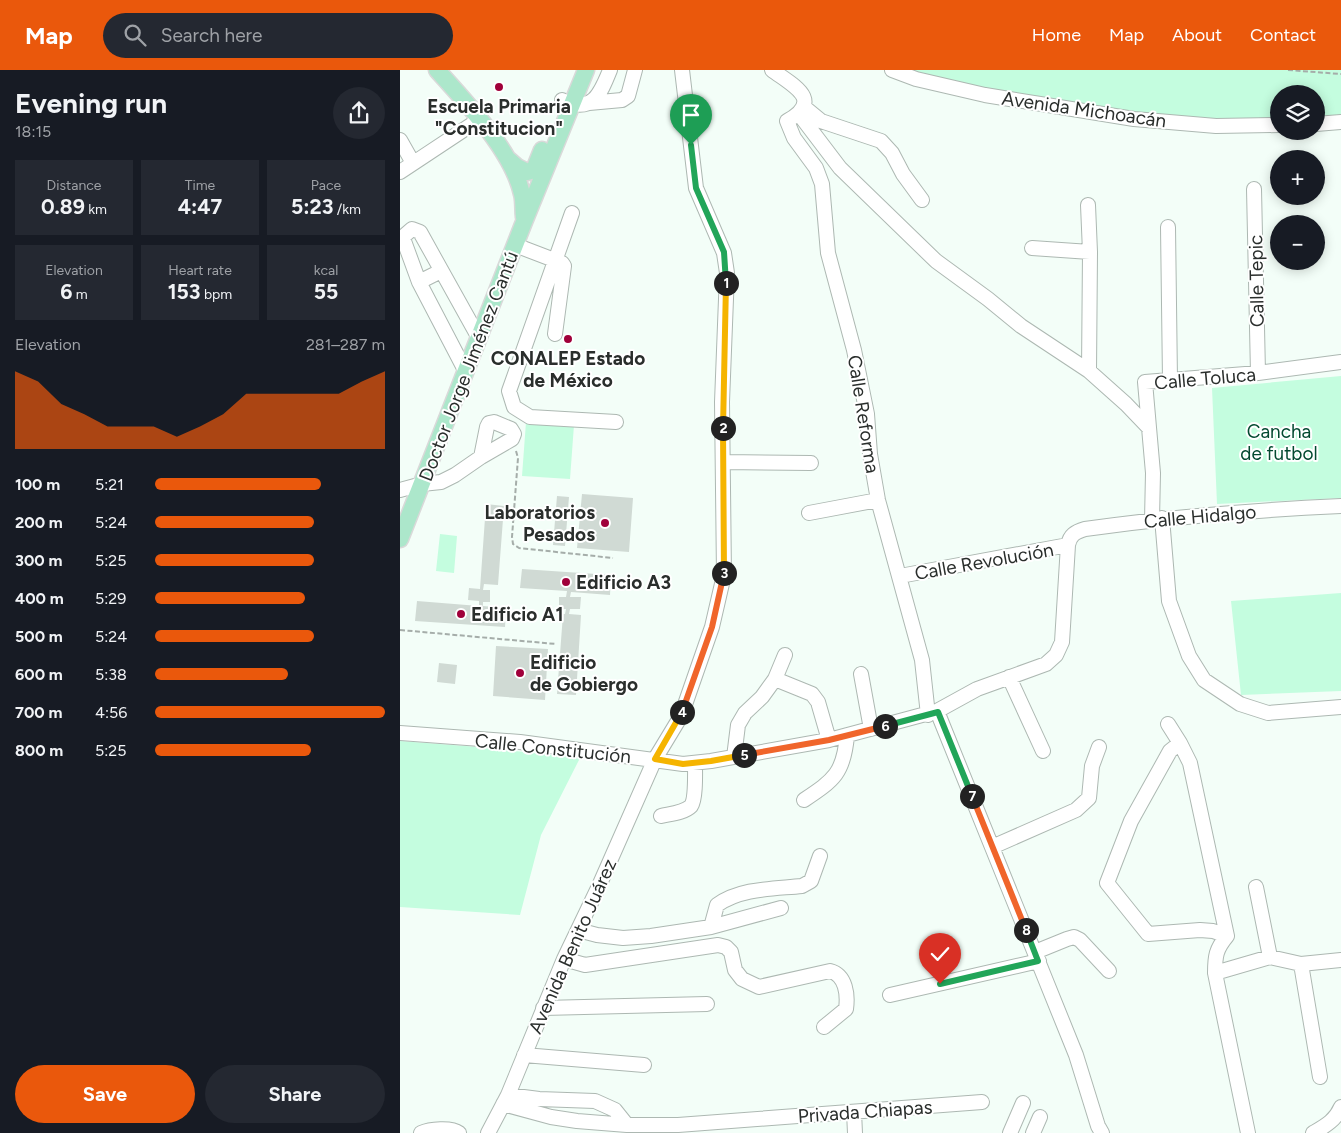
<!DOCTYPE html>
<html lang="en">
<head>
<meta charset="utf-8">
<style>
	body { margin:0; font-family:Figtree,sans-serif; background:#242831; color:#f1f3f6; height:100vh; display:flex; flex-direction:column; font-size:19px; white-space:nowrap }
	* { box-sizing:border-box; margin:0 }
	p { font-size:16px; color:#9ea1a6 }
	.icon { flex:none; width:28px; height:28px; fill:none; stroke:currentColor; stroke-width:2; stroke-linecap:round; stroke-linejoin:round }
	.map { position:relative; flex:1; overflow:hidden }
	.sheet { display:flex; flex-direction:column; background:#171b24; width:400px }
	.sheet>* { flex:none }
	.controls { position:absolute; left:870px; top:15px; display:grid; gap:10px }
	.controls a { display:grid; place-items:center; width:55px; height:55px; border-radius:50%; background:#171b24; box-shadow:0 2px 12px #0003; font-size:25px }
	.pin { position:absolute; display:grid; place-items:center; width:42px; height:42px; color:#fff; margin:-51px -21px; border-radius:50% 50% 50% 0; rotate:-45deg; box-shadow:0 0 5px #0007 }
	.pin .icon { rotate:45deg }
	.km { position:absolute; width:25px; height:25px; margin:-12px; border-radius:50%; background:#222; color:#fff; font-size:14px; line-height:25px; text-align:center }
	.round { display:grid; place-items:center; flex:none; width:52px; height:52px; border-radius:26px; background:#242831 }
	.overview { display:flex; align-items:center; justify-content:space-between; height:85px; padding:0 15px }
	h1 { font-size:28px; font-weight:700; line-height:38px }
	.stats { display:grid; grid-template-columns:repeat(3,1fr); gap:8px; height:85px; padding:5px 15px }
	.stats div { display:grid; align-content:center; border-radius:0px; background:#242831; text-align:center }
	.stats b { font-size:21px; font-weight:700 }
	.stats small { font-size:14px; font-weight:400 }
	.stats p { font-size:14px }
	.chart { height:140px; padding:10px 15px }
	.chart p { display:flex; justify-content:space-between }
	.chart svg { width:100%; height:90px; margin-top:5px; fill:#ea580c; opacity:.7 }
	.primary-button { display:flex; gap:10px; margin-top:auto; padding:10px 15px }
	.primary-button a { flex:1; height:58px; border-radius:30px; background:#ea580c; color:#fff; font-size:20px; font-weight:700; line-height:58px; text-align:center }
	.primary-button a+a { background:#242831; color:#f1f3f6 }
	ul { padding:0 15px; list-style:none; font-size:16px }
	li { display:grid; grid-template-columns:80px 60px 1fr; align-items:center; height:38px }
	li i { height:12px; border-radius:6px; background:#ea580c }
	header { display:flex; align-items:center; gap:30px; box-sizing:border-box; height:70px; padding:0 25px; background:#ea580c; color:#fff }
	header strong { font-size:24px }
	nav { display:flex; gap:28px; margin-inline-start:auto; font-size:18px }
	.search { width:350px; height:45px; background:#242831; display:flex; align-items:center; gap:12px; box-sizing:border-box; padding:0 18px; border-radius:28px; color:#9ea1a6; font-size:19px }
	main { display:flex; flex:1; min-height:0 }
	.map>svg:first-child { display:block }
	.green { fill:#c4fddf }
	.building { fill:#d0dad4 }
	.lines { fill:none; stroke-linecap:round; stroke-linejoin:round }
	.minor-casing { stroke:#adb8b2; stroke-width:16 }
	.major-casing { stroke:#d9d9d9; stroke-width:19 }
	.path { stroke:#a5ada9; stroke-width:2; stroke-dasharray:5 2.5; stroke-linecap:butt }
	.minor { stroke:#fff; stroke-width:14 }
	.major { stroke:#ace7cb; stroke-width:16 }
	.split-1-casing { stroke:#fff; stroke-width:10 }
	.split-2-casing { stroke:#fff; stroke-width:10 }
	.split-3-casing { stroke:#fff; stroke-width:10 }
	.split-4-casing { stroke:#fff; stroke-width:10 }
	.split-5-casing { stroke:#fff; stroke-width:10 }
	.split-6-casing { stroke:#fff; stroke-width:10 }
	.split-7-casing { stroke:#fff; stroke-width:10 }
	.split-8-casing { stroke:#fff; stroke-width:10 }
	.split-9-casing { stroke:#fff; stroke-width:10 }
	.split-1 { stroke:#22a559; stroke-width:6 }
	.split-2 { stroke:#f5b400; stroke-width:6 }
	.split-3 { stroke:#f5b400; stroke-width:6 }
	.split-4 { stroke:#f0652b; stroke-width:6 }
	.split-5 { stroke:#f5b400; stroke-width:6 }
	.split-6 { stroke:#f0652b; stroke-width:6 }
	.split-7 { stroke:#22a559; stroke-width:6 }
	.split-8 { stroke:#f0652b; stroke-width:6 }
	.split-9 { stroke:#22a559; stroke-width:6 }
	.poi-dot { fill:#a0003a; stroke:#fff; stroke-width:2 }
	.labels { text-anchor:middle; stroke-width:4; stroke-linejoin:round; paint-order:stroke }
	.poi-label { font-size:19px; font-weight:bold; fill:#2a2e2c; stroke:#fff; text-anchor:start }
	.street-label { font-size:19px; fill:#2a2e2c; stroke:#fff }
	.park-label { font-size:19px; fill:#034930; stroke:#fff }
</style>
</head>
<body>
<header>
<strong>Map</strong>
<div class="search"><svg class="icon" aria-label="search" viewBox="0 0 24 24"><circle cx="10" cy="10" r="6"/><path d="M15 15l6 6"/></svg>Search here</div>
<nav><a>Home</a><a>Map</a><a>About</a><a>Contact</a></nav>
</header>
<main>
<section class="sheet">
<div class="overview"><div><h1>Evening run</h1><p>18:15</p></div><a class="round"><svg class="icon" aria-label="share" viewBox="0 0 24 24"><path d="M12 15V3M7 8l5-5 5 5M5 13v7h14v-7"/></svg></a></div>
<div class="stats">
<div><p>Distance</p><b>0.89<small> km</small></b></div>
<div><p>Time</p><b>4:47</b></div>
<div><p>Pace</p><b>5:23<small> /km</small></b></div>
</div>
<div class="stats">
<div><p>Elevation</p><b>6<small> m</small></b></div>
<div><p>Heart rate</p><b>153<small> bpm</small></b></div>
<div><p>kcal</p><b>55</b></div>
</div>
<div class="chart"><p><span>Elevation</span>281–287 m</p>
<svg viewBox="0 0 160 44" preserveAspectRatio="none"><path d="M0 44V6L10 11L20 22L30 27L40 33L50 33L60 33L70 38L80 33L90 27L100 17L110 17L120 17L130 17L140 17L150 11L160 6V44z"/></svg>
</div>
<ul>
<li><b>100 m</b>5:21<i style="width:72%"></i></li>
<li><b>200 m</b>5:24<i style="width:69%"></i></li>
<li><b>300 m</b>5:25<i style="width:69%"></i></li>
<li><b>400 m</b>5:29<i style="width:65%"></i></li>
<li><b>500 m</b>5:24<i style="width:69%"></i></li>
<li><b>600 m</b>5:38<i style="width:58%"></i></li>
<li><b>700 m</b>4:56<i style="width:100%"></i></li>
<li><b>800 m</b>5:25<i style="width:68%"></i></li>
</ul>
<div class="primary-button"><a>Save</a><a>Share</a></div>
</section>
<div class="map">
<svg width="941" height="1063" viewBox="0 0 941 1063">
	<rect width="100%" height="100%" fill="#f3fef8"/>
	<!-- green -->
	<path class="green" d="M509 0H941V46L916 48V24H879V49L813 50 705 39 595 21Z
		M941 306V428L817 434 812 318Z
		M126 352 174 355 170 409 122 406Z
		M40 464 57 466 54 503 36 501Z
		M941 523V621L841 625 831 531Z
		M0 671 78 677 180 688 141 765 120 845 0 837Z"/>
	<!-- building -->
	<path class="building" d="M182 424 233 428 229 482 177 478Z
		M157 426 169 427 165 476 153 475Z
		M86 434 104 436 98 515 84 514 83 520H90V532H83V536L106 538 105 557 15 551 17 531 79 536V531L68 530 69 518 80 519Z
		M122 499 211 505 210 525 171 522 170 527H181L180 539H170L169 544 181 545 176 625 157 624 163 544H165L166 539H159V527H166L167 521 120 518Z
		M96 576 148 579 145 630 93 626Z
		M39 593 57 595 55 614 37 612Z"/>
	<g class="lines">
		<!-- minor casing -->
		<g class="minor-casing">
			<path id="minor" d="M372 0C394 16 424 30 387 51L394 68 416 98 422 114 428 183 454 280 467 344 470 384 478 430 522 590 528 645
				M492 0 516 9 585 25 734 49 816 56 879 55
				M162 30C192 44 200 25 210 0
				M189 33 222 30 228 26 235 0
				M404 37 421 51 481 71 492 83 503 104 522 130
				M399 44 440 98 536 191 588 229 621 256 689 301 726 334 749 358
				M916 54 941 52
				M0 70 13 93
				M0 102 80 49
				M854 119 858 303
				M688 135 690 182 689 301
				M172 143 109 321 114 337 130 347 216 352
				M768 157 770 310
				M115 175 162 193 164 196 155 264
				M632 178 690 182
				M19 212 41 201
				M66 302 19 212 4 171V166L12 159 20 162 79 268
				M323 392 411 393
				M0 420 22 414 41 412 55 405 81 387 112 369 114 364 111 359 94 352 89 353 87 357 81 387
				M409 443 478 430
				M762 448 769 531 789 586 804 610 840 634 868 643 941 637
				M752 450 753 403 745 312 858 303 941 292
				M500 506 668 475
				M461 604 471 659
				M609 607 643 681
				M375 609 412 624 418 632 429 670
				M537 641 676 985 698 1056 702 1063
				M768 654 780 673 790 693 827 866
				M0 663 120 672 283 694 311 691 429 670 537 641 577 619 646 594 656 585 662 572 668 475C670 465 675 462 685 459 770 447 855 440 941 436
				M780 673 770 681 731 751 707 813 748 864 800 860 813 861 827 866
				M334 687 338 655 345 643 362 627 375 609 385 585
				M404 730C434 710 444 703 447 665
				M261 746C269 744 284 743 291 736 296 729 295 702 295 693
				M592 777 676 740 689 728 692 696 699 677
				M856 817 870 887
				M311 857 317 835C341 818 373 819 402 816L411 811 420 786
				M178 860 197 865 223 868 251 866 311 857 381 838
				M827 866C816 879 815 886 815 903L848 1063
				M635 882 667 869 674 867 680 870 709 901
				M164 889 185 895 318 875 326 877 331 882 335 900 342 909 359 917 430 901C446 905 448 925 446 939L424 957
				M901 894 920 1007
				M815 903 870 887 901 894 941 890
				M490 925 639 891
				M143 938 307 934
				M124 985 244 995
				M108 1025 139 1029 195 1031 215 1040 227 1055
				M103 1034 151 1047 177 1051 227 1055H278L582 1032
				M454 1042 455 1063
				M21 1063C30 1059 51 1057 59 1063
				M88 1063 108 1025 164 889 199 816 255 689 281 646 312 557 324 505 322 332 327 203 324 183 296 118 282 0
				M610 1063 623 1033
				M633 1063 640 1047
				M913 1063C925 1056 935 1051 941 1037"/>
		</g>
		<!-- major casing -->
		<g class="major-casing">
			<path id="major" d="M37 0C66 32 113 82 122 124 124 131 123 140 124 147
				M109 90 117 97 127 102 134 100 142 80
				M0 469 124 152 186 0"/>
		</g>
		<!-- path -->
		<path class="path" d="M888 0 941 4
			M116 381 118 388 112 467 113 474 119 478 213 488
			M0 560 156 574"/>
		<!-- minor -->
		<use href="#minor" class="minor"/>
		<!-- major -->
		<use href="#major" class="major"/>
	</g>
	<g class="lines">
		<!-- split-1 casing -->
		<g class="split-1-casing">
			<path id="split-1" d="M291 75 296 118 324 182 326 213"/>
		</g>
		<!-- split-2 casing -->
		<g class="split-2-casing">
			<path id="split-2" d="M323 358 326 213"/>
		</g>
		<!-- split-3 casing -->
		<g class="split-3-casing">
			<path id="split-3" d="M323 358 324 503"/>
		</g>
		<!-- split-4 casing -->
		<g class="split-4-casing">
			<path id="split-4" d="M282 642 312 557 324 503"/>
		</g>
		<!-- split-5 casing -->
		<g class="split-5-casing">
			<path id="split-5" d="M282 642 255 689 283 694 311 691 344 685"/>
		</g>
		<!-- split-6 casing -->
		<g class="split-6-casing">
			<path id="split-6" d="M344 685 429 670 485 656"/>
		</g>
		<!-- split-7 casing -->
		<g class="split-7-casing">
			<path id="split-7" d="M485 656 538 642 572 726"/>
		</g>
		<!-- split-8 casing -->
		<g class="split-8-casing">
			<path id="split-8" d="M572 726 626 860"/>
		</g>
		<!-- split-9 casing -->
		<g class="split-9-casing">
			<path id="split-9" d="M540 914 638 891 626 860"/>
		</g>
		<!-- split-1 -->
		<use href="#split-1" class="split-1"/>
		<!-- split-2 -->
		<use href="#split-2" class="split-2"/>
		<!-- split-3 -->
		<use href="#split-3" class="split-3"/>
		<!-- split-4 -->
		<use href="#split-4" class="split-4"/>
		<!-- split-5 -->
		<use href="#split-5" class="split-5"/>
		<!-- split-6 -->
		<use href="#split-6" class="split-6"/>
		<!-- split-7 -->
		<use href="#split-7" class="split-7"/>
		<!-- split-8 -->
		<use href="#split-8" class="split-8"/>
		<!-- split-9 -->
		<use href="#split-9" class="split-9"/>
	</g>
	<!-- markers -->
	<g class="poi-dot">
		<circle cx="99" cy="17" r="5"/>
		<circle cx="168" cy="269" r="5"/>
		<circle cx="205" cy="453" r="5"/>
		<circle cx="166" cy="512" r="5"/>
		<circle cx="61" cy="544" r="5"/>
		<circle cx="120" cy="603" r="5"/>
	</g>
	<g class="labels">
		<!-- poi labels -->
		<g class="poi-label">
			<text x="99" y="43" text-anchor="middle">Escuela Primaria<tspan x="99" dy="22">"Constitucion"</tspan></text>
			<text x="168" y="295" text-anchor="middle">CONALEP Estado<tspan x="168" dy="22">de México</tspan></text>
			<text x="195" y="449" text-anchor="end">Laboratorios<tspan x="195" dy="22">Pesados</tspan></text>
			<text x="176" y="519">Edificio A3</text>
			<text x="71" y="551">Edificio A1</text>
			<text x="130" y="599">Edificio<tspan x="130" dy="22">de Gobiergo</tspan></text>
		</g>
		<!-- street labels -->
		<g class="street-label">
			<text transform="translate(684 39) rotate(8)" y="7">Avenida Michoacán</text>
			<text transform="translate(856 211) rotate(-91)" y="7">Calle Tepic</text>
			<text transform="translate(68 296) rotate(-69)" y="7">Doctor Jorge Jiménez Cantú</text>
			<text transform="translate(805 308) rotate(-5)" y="7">Calle Toluca</text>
			<text transform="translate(464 344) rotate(81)" y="7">Calle Reforma</text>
			<text transform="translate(800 446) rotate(-5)" y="7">Calle Hidalgo</text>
			<text transform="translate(584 491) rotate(-10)" y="7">Calle Revolución</text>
			<text transform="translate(153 678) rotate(6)" y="7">Calle Constitución</text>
			<text transform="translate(172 876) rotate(-66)" y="7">Avenida Benito Juárez</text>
			<text transform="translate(465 1041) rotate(-4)" y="7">Privada Chiapas</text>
		</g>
		<!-- park labels -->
		<g class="park-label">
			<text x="879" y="368">Cancha<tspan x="879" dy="22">de futbol</tspan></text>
		</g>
	</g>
</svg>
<div class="controls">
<a><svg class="icon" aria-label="layers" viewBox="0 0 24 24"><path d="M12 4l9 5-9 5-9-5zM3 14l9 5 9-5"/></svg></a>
<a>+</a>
<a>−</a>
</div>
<div class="pin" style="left:291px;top:75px;background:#1e9e55"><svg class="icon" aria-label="arrive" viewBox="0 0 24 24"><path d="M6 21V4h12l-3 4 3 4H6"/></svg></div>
<div class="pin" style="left:540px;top:914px;background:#d93025"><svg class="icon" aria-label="check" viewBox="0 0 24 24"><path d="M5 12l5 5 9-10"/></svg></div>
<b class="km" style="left:326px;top:213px">1</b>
<b class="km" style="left:323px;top:358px">2</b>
<b class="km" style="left:324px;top:503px">3</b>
<b class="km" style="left:282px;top:642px">4</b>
<b class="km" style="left:344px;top:685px">5</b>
<b class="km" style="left:485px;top:656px">6</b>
<b class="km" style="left:572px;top:726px">7</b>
<b class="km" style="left:626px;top:860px">8</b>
</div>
</main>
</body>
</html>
